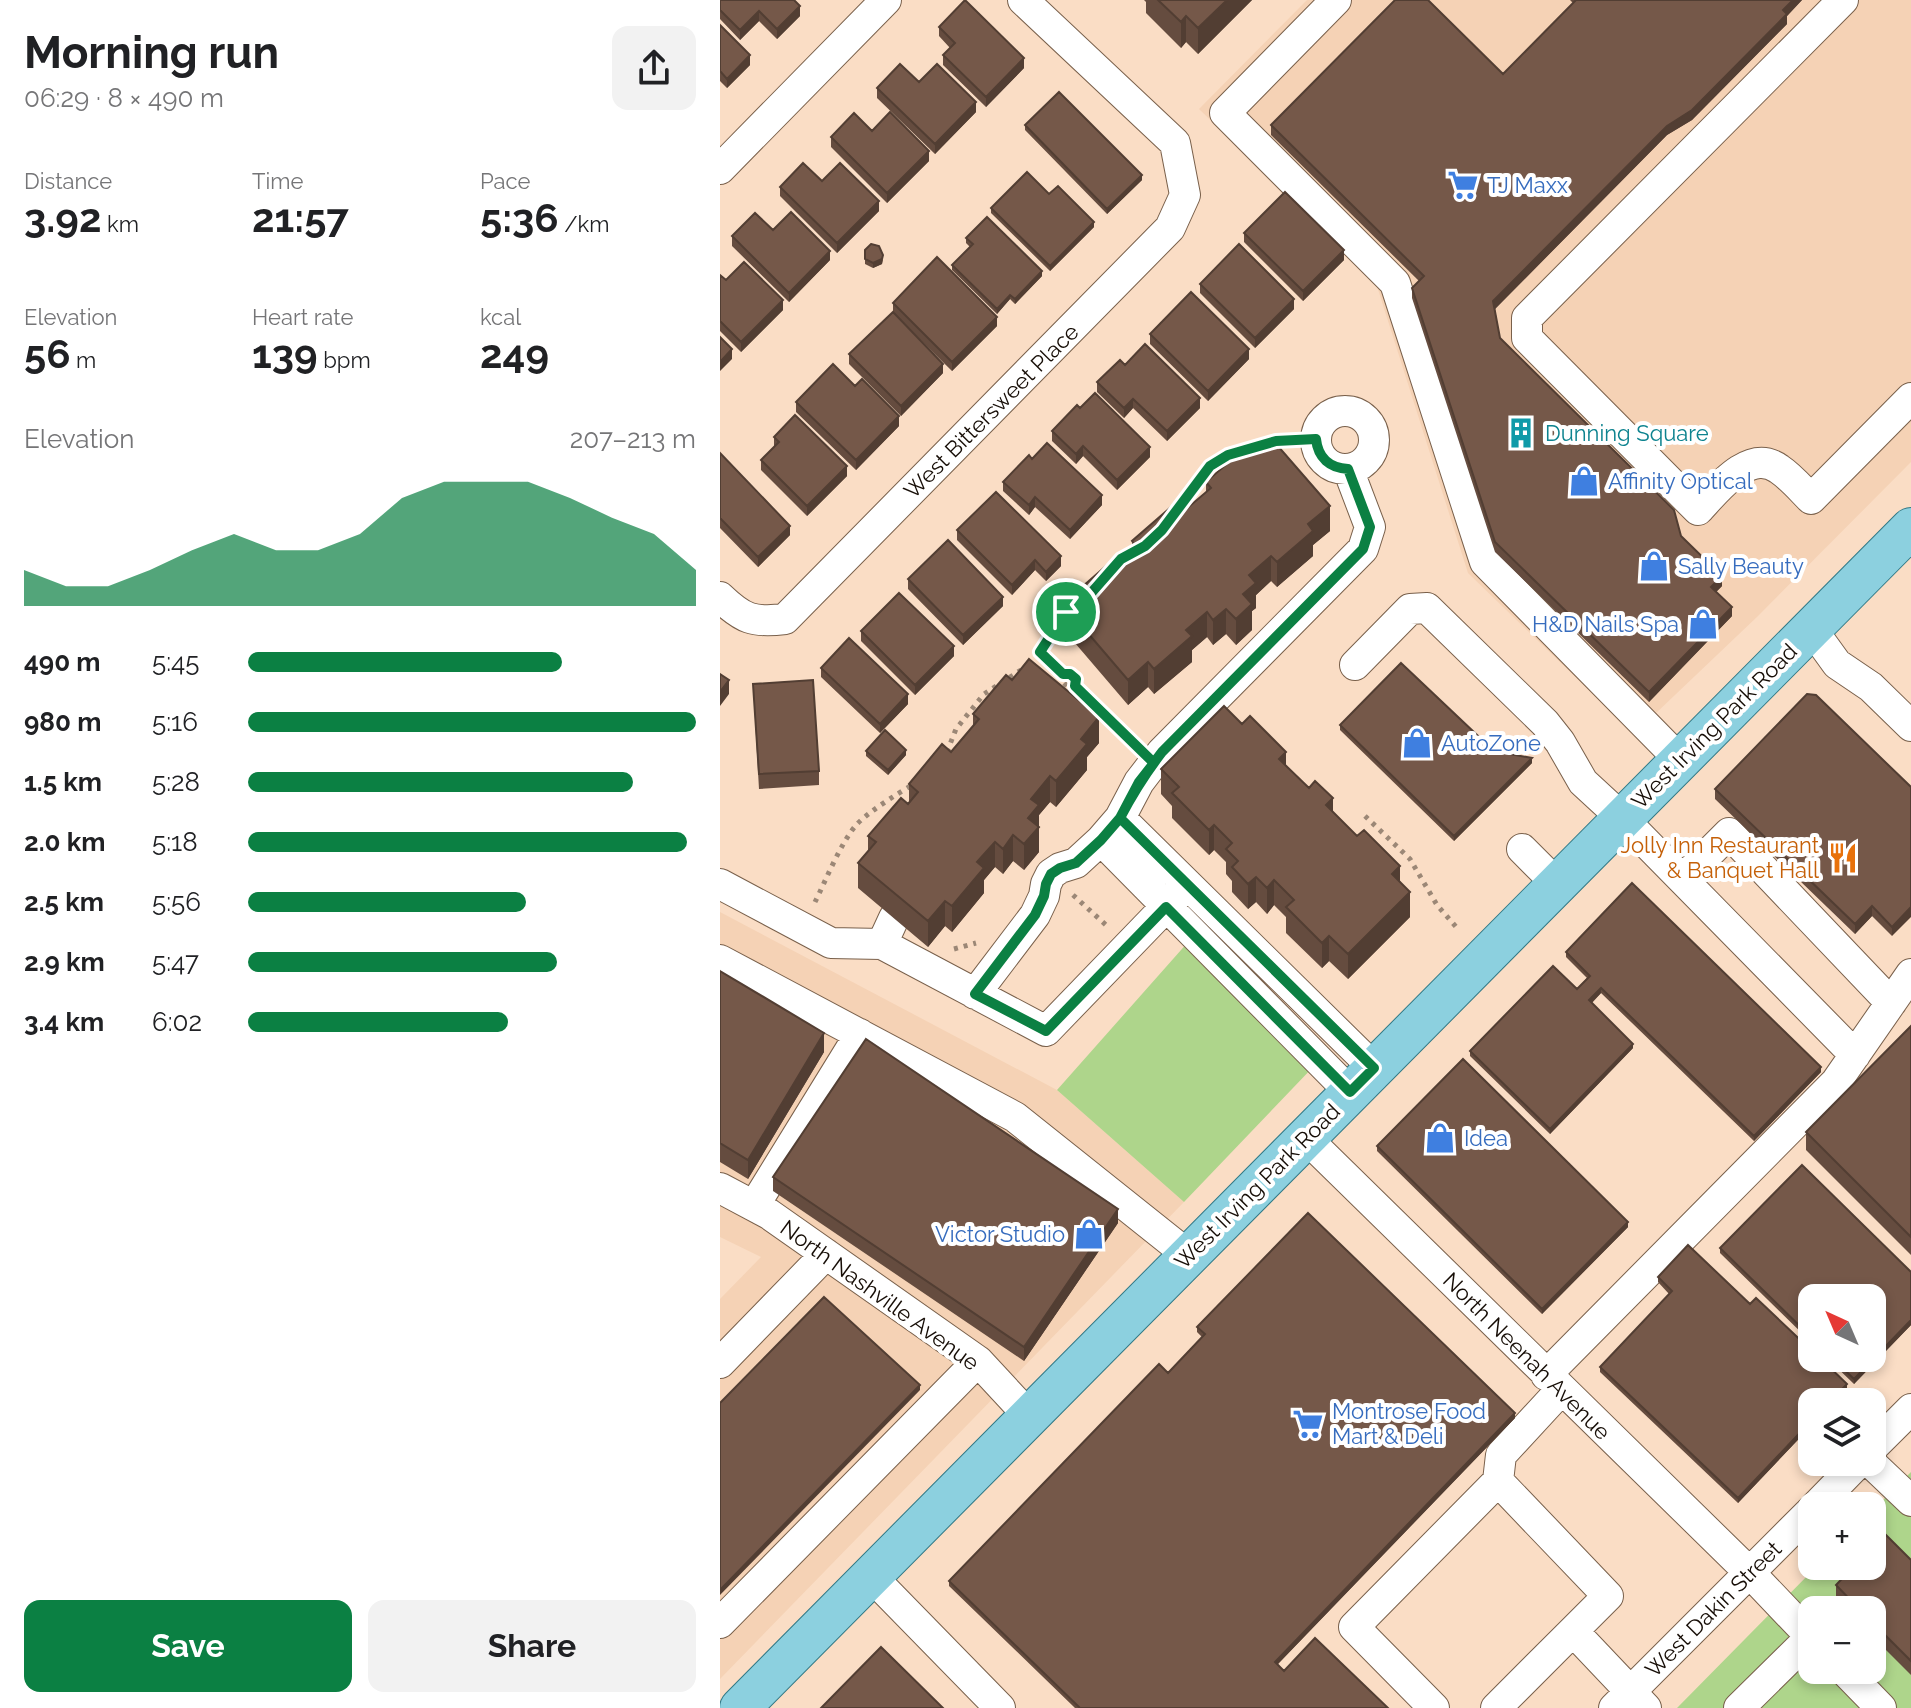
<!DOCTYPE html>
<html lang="en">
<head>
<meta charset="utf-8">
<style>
	body { margin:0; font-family:Raleway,sans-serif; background:#f2f2f2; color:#202124; height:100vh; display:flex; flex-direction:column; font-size:30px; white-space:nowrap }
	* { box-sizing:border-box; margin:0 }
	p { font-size:26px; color:#757577 }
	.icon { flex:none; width:44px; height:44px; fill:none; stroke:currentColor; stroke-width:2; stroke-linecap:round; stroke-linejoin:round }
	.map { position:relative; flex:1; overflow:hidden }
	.drawer { display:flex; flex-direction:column; background:#fff; width:720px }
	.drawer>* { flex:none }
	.needle { width:52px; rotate:316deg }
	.buttons { position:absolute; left:1078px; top:1284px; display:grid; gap:16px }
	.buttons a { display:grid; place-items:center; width:88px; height:88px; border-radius:16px; background:#fff; box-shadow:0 4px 12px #0003; font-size:40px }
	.pin { position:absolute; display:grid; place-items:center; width:68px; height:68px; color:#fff; margin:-34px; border:4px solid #fff; border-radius:50%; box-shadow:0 2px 8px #0007 }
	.round { display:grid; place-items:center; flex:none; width:84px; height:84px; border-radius:16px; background:#f2f2f2 }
	.summary { display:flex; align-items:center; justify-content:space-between; height:136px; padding:0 24px }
	h1 { font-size:44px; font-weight:700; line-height:60px }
	.stats { display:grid; grid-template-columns:repeat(3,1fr); gap:12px; height:136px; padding:8px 24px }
	.stats div { display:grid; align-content:center }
	.stats b { font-size:40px; font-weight:700 }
	.stats small { font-size:22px; font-weight:400 }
	.stats p { font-size:22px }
	.chart { height:224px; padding:16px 24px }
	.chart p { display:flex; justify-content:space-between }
	.chart svg { width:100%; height:144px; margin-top:8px; fill:#0b8043; opacity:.7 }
	.cta { display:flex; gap:16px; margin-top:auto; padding:16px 24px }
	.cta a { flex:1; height:92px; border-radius:16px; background:#0b8043; color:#fff; font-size:32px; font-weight:700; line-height:92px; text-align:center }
	.cta a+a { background:#f2f2f2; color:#202124 }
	ul { padding:0 24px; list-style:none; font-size:26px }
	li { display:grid; grid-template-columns:128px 96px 1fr; align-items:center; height:60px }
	li i { height:20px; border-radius:10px; background:#0b8043 }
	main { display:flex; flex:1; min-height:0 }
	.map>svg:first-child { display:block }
	.built { fill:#f5d2b5 }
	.green { fill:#aed58b; fill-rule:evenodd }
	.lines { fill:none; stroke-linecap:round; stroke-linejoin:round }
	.minor-casing { stroke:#79604b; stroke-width:32 }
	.major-casing { stroke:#317885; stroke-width:42 }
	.path { stroke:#9b8776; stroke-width:5; stroke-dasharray:4 6; stroke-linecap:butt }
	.minor { stroke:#fff; stroke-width:30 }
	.major { stroke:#8cd0df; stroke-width:40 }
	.wall { fill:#654c3f }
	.shaded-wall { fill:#523e33 }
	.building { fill:#755849; stroke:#523e33; stroke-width:2 }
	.route-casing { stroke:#fff; stroke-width:16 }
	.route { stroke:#0b8043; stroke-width:10 }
	.labels { text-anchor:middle; stroke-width:8; stroke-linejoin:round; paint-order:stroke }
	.shop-label { font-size:22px; fill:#366cbe; stroke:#fff; text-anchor:start }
	.street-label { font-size:22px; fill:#160d06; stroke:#fff }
	.culture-label { font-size:22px; fill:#0d838f; stroke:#fff; text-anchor:start }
	.food-label { font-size:22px; fill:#c56008; stroke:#fff; text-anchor:end }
</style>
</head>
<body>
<main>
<section class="drawer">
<div class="summary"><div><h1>Morning run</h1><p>06:29 · 8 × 490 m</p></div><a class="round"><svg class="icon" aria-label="share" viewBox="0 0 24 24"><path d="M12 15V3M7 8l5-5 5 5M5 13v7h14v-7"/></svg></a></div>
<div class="stats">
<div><p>Distance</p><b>3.92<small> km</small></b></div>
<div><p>Time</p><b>21:57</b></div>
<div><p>Pace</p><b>5:36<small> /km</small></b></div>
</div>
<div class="stats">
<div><p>Elevation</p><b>56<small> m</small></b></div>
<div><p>Heart rate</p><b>139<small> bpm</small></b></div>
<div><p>kcal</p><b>249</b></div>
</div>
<div class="chart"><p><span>Elevation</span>207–213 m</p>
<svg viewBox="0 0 160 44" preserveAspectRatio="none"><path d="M0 44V33L10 38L20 38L30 33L40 27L50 22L60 27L70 27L80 22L90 11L100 6L110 6L120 6L130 11L140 17L150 22L160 33V44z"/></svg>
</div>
<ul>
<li><b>490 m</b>5:45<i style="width:70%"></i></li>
<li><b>980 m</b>5:16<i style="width:100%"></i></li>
<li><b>1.5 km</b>5:28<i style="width:86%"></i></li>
<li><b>2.0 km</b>5:18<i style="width:98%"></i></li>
<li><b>2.5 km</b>5:56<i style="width:62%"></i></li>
<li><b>2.9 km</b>5:47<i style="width:69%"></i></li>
<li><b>3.4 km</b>6:02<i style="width:58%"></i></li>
</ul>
<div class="cta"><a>Save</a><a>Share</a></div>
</section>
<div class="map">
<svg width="1191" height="1708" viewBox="0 0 1191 1708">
	<rect width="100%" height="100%" fill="#faddc5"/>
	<!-- built -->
	<path class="built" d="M587 0H1191V462L1038 616 914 734 748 573 655 280 479 109Z
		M0 912 337 1090 464 1202 0 1679V1299L41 1257 0 1237Z"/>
	<!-- green -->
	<path class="green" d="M469 941 595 1065 464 1202 337 1090Z
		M1191 1472V1708H957L1097 1566H1152V1511ZM1092 1610H1152V1670H1092Z"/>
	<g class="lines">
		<!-- minor casing -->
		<g class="minor-casing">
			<path id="minor" d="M616 0 505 113 675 283 765 562 960 760
				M1123 0 807 318V338L978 510C997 490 1029 447 1059 469 1071 477 1081 489 1091 499L1191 398
				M0 169 166 0
				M596 440a29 29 0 1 1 58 0a29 29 0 1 1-58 0Z
				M0 597C23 619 33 623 65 619L450 228 465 195 455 143 303 0
				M1091 628 1117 664 1151 687 1191 726
				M635 665 690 609 707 608 825 723 840 742 863 782 902 818 1135 1055
				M400 818 654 1068
				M381 840 630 1092
				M802 849 837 884
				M963 879 1009 833 1171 1003
				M0 884 111 943 162 944 326 1031 467 885
				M162 944 174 918
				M0 960 295 1117 468 1255
				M255 994 315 915 324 896 326 884 331 874 340 868 356 863 381 840 400 818 419 782 442 752 643 549 650 527 628 469
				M585 1137 1030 1573 1092 1638
				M0 1188 49 1214 258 1361 309 1416
				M34 1206 140 1034
				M0 1363 106 1254
				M826 1375 1116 1082 1191 974
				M1152 1448 1191 1409
				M1150 1462 1191 1501
				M778 1481 781 1455 841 1390
				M1096 1506 1139 1462
				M151 1576 280 1708
				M0 1623 258 1361
				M1124 1670 1161 1708
				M714 1708 634 1627 778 1481 888 1596 853 1631 926 1708
				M776 1708 853 1631
				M894 1708 1092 1510
				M1019 1708 1091 1637"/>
		</g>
		<!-- major casing -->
		<g class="major-casing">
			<path id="major" d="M20 1708 1191 528"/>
		</g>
		<!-- path -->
		<path class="path" d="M451 517 490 466 508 455 556 441 596 439
			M320 652 343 674H350L356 679 355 686 413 742
			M308 663C325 647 337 618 354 607
			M343 674 342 681 348 687 355 686
			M227 752 236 729 264 694 301 670
			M645 816 690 859 717 905 737 928
			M353 895 387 926
			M95 902C106 880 121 842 137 824 151 810 177 794 194 784
			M234 949 256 943"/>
		<!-- minor -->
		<use href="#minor" class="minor"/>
		<!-- major -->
		<use href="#major" class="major"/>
	</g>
	<!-- wall -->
	<path class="wall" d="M0 0 80 16 57 39 39 21 20 40 0 19Z
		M424 0H532L478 54 466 42 461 48 426 13V2Z
		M850 0H1082L1067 16V24L972 120 947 135 775 309 780 338 961 536 1002 586 996 592 1012 616 929 702 775 552 692 298V288L699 281 551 135V125L783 74 853 3Z
		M0 25 30 65 7 88 0 81Z
		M219 27 304 68 266 107 223 65V55L230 48 219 36Z
		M199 82 256 112 215 154 157 98V88Z
		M305 125 422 180 387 214 305 130Z
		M152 131 209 161 167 203 111 147V137Z
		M102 181 159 211 117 253 60 196V187Z
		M329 194 374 227 330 271 271 213V208Z
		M53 230 110 260 69 302 12 246V236Z
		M524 233 624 260 583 301 524 242Z
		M246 238 322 276 295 304 290 299 277 314 232 270V265L250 247 246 243Z
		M145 250 163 260 162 264 153 268 145 264Z
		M0 275 6 280 63 310 21 352 0 331Z
		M480 284 574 309 535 348 480 293Z
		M173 303 277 326 232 371 173 313Z
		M430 334 529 359 488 401 430 344Z
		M129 354 223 373 181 416 129 364Z
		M405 365 480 408 447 441 413 408 404 418 377 392V382Z
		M76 402 179 426 136 470 76 412Z
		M360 408 430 457 397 490 363 456 356 464 332 441V431Z
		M54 437 127 476 87 516 41 470V460L54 447Z
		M0 453 70 535 38 567 0 528Z
		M529 455 610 531 593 545V556L557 587 551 581 536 595V608L532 611V630L516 645 506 634 493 645 487 637 472 650V662L434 694 428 687 408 705 349 636V611L363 599V586L412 556V541L458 516 486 492V482Z
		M312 459 382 505 350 539 315 507 309 515 283 491V482Z
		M237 530 341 566 326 581 315 570 292 595 237 540Z
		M188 579 283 606 243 645 188 589Z
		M141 631 234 656 195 695 141 641Z
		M101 668 188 704 160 733 101 677Z
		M33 684 99 771V785L39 789Z
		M253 714 379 743 367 757V770L336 807 330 802 319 815V852L304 870 293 861 283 874 275 867 264 880V893L232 932 225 926 208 947 138 888V863L148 851V836L188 804 189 802V784L231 752 253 726Z
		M522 724 613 812 680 881 690 917 628 979 609 961 602 968 566 933V917L554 905 547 914 536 902 528 909 512 892V881L506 874V862L494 850 489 855 452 818V806L441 794V769Z
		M620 725 774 751 812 763 734 841 620 730Z
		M146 751 186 755 168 775 146 756Z
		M1191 787 1172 936 1152 916 1135 934 995 799V789Z
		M846 952 1101 1072 1034 1141 881 993 872 1003 913 1048 830 1134 750 1056V1051L857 989 867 978 846 957Z
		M0 971 104 1052 28 1179 0 1162Z
		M1191 1026V1255L1086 1150V1132Z
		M657 1146 908 1227 822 1314 657 1151Z
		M1082 1165 1191 1272V1325L1134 1384 1107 1358H1152V1298H1092V1343L1000 1253V1248Z
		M53 1177 398 1223 304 1361 53 1191Z
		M938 1277 1030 1304 1127 1389 1114 1402H1092V1425L1018 1503 880 1372V1367L949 1294 938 1282Z
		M477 1327 795 1418 557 1665 564 1671 668 1708H355L229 1586V1581L448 1373 482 1337 477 1332Z
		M1191 1560V1675L1152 1636V1610H1126L1116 1599V1585Z"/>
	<!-- shaded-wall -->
	<path class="shaded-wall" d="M507 0H532L478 54V28Z
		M1073 0H1082L1067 16V24L972 120 947 135 773 311V301Z
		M80 6V16L57 39V29Z
		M39 11V21L20 40V30Z
		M466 16V42L461 48V22Z
		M30 55V65L7 88V79Z
		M304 58V68L266 107V97Z
		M256 102V112L215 154V144Z
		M209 151V161L167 203V193Z
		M422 175V180L387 214V209Z
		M159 201V211L117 253V243Z
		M374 222V227L330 271V266Z
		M624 250V260L583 301V291Z
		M110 251V260L69 302V293Z
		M163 255 162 264 153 268V263Z
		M322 271V276L295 304V299Z
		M290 295V299L277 314V309Z
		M574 299V309L535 348V338Z
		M63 300V310L21 352V342Z
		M277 317V326L232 371V362Z
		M12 349V359L0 371V362Z
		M529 349V359L488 401V391Z
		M223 364V373L181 416V406Z
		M480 398V408L447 441V431Z
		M413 399V408L404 418V408Z
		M179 416V426L136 470V460Z
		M363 446V456L356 464V454Z
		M430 447V457L397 490V480Z
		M127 466V476L87 516V506Z
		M382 495V505L350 539V530Z
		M315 497V507L309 515V505Z
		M610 506V531L593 545V556L557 587V562L588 524Z
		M70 526V535L38 567V557Z
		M341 556V566L326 581V572Z
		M551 556V581L536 595V608L532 611V630L516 645V619L529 575Z
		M315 560V570L292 595V585Z
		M1002 576V586L991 597V587Z
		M283 597V606L243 645V635Z
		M1012 607V616L929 702V692Z
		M506 609V634L493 645V620Z
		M487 612V637L472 650V662L434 694V669L466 630Z
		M234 646V656L195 695V685Z
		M428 662V687L408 705V680Z
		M9 680V694L0 706V692Z
		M188 694V704L160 733V724Z
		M379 717V743L367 757V770L336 807V781L361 739Z
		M186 750V755L168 775V770Z
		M566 752V777L559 759Z
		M812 758V763L734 841V836Z
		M330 776V802L319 815V852L304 870V844L311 799Z
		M613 798V824L606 805Z
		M494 825V850L489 855V830Z
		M293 835V861L283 874V849Z
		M275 842V867L264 880V893L232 932V906L257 862Z
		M680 866V891L672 874Z
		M536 877V902L528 909V884Z
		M554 880V905L547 914V888Z
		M690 892V917L628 979V954Z
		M225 901V926L208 947V921Z
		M1152 906V916L1135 934V924Z
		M1191 907V917L1172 936V927Z
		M609 936V961L602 968V943Z
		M881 988V993L869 1005V1000Z
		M104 1033V1052L28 1179V1160Z
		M913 1044V1048L830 1134V1129Z
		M1101 1067V1072L1034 1141V1136Z
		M398 1209V1223L304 1361V1347Z
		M908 1222V1227L822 1314V1309Z
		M1191 1320V1325L1134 1384V1379Z
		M1127 1384V1389L1114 1402H1110Z
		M200 1385V1390L0 1595V1590Z
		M795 1413V1418L555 1667V1662Z
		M1092 1420V1425L1018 1503V1498Z"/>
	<!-- building -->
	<path class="building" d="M0 0H74L80 6 57 29 39 11 20 30 0 10Z
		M245 0 304 58 266 97 223 55 235 43 219 27Z
		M438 0H507L478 28 466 16 461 22Z
		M675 0H708L783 74 856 0H1073L1063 10 1067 14 972 110 947 126 773 301 780 338 954 510 961 536 1002 576 991 587 1012 607 929 692 775 542 692 288 704 276 551 125Z
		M0 25 30 55 7 79 0 71Z
		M180 64 199 82 217 64 256 102 215 144 157 88Z
		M339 92 422 175 387 209 305 125Z
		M170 112 209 151 167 193 111 137 134 113 152 131Z
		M83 163 102 181 120 163 159 201 117 243 60 187Z
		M307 172 329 194 338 186 374 222 330 266 271 208Z
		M565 192 624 250 583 291 524 233Z
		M71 212 110 251 69 293 12 236 35 213 53 230Z
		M267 217 322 271 295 299 290 295 277 309 232 265 253 244 246 238Z
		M151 244 159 246 163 255 162 259 153 263 145 259V250Z
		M519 244 574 299 535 338 480 284Z
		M217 257 277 317 232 362 173 303Z
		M24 262 63 300 21 342 0 321V275L6 280Z
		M471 292 529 349 488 391 430 334Z
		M173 312 223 364 181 406 129 354Z
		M0 337 12 349 0 362Z
		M425 344 480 398 447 431 413 399 404 408 377 382 400 360 405 365Z
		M113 364 135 386 142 379 179 416 136 460 76 402Z
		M375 393 430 447 397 480 363 446 356 454 332 431 357 405 360 408Z
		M75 415 127 466 87 506 41 460 59 442 54 437Z
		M550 437 610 506 588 524 593 531 557 562 551 556 529 575 536 583 523 594 532 604 516 619 506 609 493 620 487 612 466 630 472 636 434 669 428 662 408 680 349 611 369 593 363 586 401 553 407 560 419 550 412 541 451 507 458 516 491 488 486 482 524 449 529 455Z
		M327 443 382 495 350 530 315 497 309 505 283 482 309 455 312 459Z
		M0 453 70 526 38 557 0 518Z
		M276 492 341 556 326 572 315 560 292 585 237 530Z
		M228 540 283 597 243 635 188 579Z
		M179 593 234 646 195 685 141 631Z
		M129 638 188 694 160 724 101 668Z
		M309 659 379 717 361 739 367 744 336 781 330 776 311 799 319 805 308 818 319 827 304 844 293 835 283 849 275 842 257 862 264 868 232 906 225 901 208 921 138 863 156 842 148 836 181 798 188 804 198 792 189 784 222 744 231 752 259 719 253 714 286 675 292 680Z
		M681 663 774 751 812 758 734 836 620 725Z
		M0 674 9 680 0 692Z
		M93 680 99 771 39 774 33 684Z
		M1087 694 1096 695 1191 787V907L1172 927 1152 906 1135 924 995 789Z
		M504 706 522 724 530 716 566 752 559 759 589 788 595 781 613 798 606 805 637 836 644 830 680 866 672 874 690 892 628 954 609 936 602 943 566 907 574 900 554 880 547 888 536 877 528 884 512 867 518 861 506 849 512 843 494 825 489 830 452 793 459 787 441 769Z
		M165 730 186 750 168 770 146 751Z
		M912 883 1101 1067 1034 1136 881 988 869 1000 913 1044 830 1129 750 1051 833 966 857 989 870 976 846 952Z
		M0 971 104 1033 28 1160 0 1143Z
		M1191 1026V1237L1086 1132Z
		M146 1039 398 1209 304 1347 53 1177Z
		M743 1059 908 1222 822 1309 657 1146Z
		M1082 1165 1191 1272V1320L1134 1379 1112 1358H1152V1298H1092V1338L1000 1248Z
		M588 1213 795 1413 555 1662 564 1671 595 1638 668 1708H360L229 1581 439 1364 448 1373 485 1334 477 1327Z
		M968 1245 1030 1304 1036 1298 1092 1351V1358H1100L1127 1384 1110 1402H1092V1420L1018 1498 880 1367 952 1291 938 1277Z
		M104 1297 200 1385 0 1590V1403Z
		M1165 1534 1191 1560V1661L1152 1622V1610H1140L1116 1585 1134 1566H1152V1548Z
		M161 1647 223 1708H101Z"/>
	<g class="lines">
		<!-- route casing -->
		<g class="route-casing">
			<path id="route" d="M346 612 320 652 343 674H350L356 679 355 686 434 763 419 782 400 818 381 840 356 863 340 868 331 874 326 884 324 896 315 915 255 994 326 1031 446 907 630 1092 654 1068 400 818C413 793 425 774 442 752L643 549 650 527 628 469C610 468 598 458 596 439L556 441 508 455 490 466 442 530 425 546 401 559 365 600 346 612"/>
		</g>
		<!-- route -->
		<use href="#route" class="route"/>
	</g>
	<!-- icons -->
	<defs>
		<g id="supermarket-bare" transform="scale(2.4)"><path d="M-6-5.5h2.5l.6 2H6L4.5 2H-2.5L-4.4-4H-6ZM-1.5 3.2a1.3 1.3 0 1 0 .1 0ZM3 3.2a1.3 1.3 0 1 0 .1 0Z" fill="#3f7fe0" stroke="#fff" stroke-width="2.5" paint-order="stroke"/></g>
		<g id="building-bare" transform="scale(2.4)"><path d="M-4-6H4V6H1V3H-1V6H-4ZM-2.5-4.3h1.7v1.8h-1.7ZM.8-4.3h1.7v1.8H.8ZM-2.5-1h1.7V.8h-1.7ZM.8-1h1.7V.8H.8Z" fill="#0f9aa8" stroke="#fff" stroke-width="2.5" paint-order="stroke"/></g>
		<g id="shop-bare" transform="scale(2.4)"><path d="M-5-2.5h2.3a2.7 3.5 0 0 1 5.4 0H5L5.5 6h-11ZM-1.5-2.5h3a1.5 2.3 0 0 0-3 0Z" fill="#3f7fe0" stroke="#fff" stroke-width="2.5" paint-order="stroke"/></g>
		<g id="restaurant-bare" transform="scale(2.4)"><path d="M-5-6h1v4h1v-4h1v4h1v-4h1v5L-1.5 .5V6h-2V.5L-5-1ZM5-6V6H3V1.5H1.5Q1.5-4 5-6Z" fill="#e8710a" stroke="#fff" stroke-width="2.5" paint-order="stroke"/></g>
	</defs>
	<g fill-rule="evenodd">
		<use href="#supermarket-bare" x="743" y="185"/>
		<use href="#building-bare" x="801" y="433"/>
		<use href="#shop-bare" x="864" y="481"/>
		<use href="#shop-bare" x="934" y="566"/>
		<use href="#shop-bare" x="983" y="624"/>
		<use href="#shop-bare" x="697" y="743"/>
		<use href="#restaurant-bare" x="1123" y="858"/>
		<use href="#shop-bare" x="720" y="1138"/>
		<use href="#shop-bare" x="369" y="1234"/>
		<use href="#supermarket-bare" x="588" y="1424"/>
	</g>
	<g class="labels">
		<!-- shop labels -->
		<g class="shop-label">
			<text x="767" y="193">TJ Maxx</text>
			<text x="888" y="489">Affinity Optical</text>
			<text x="958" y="574">Sally Beauty</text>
			<text x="959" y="632" text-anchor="end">H&amp;D Nails Spa</text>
			<text x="721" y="751">AutoZone</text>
			<text x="744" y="1146">Idea</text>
			<text x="345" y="1242" text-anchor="end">Victor Studio</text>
			<text x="612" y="1419">Montrose Food<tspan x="612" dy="25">Mart &amp; Deli</tspan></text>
		</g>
		<!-- street labels -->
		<g class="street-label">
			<text transform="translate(271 411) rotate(-45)" y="8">West Bittersweet Place</text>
			<text transform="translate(994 726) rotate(-45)" y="8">West Irving Park Road</text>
			<text transform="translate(537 1186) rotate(-45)" y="8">West Irving Park Road</text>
			<text transform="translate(160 1295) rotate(36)" y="8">North Nashville Avenue</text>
			<text transform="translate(807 1356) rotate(45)" y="8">North Neenah Avenue</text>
			<text transform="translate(993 1609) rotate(-45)" y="8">West Dakin Street</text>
		</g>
		<!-- culture labels -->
		<g class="culture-label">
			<text x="825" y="441">Dunning Square</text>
		</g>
		<!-- food labels -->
		<g class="food-label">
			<text x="1099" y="853">Jolly Inn Restaurant<tspan x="1099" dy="25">&amp; Banquet Hall</tspan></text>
		</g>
	</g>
</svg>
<div class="buttons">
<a><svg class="needle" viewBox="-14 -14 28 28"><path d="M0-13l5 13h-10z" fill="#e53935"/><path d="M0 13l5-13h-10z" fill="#757577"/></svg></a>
<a><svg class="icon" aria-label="layers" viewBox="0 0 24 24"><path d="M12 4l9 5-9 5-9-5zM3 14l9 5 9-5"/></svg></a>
<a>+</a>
<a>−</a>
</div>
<div class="pin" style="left:346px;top:612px;background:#1e9e55"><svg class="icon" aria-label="arrive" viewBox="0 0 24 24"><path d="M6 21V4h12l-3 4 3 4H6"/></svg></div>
</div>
</main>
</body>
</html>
